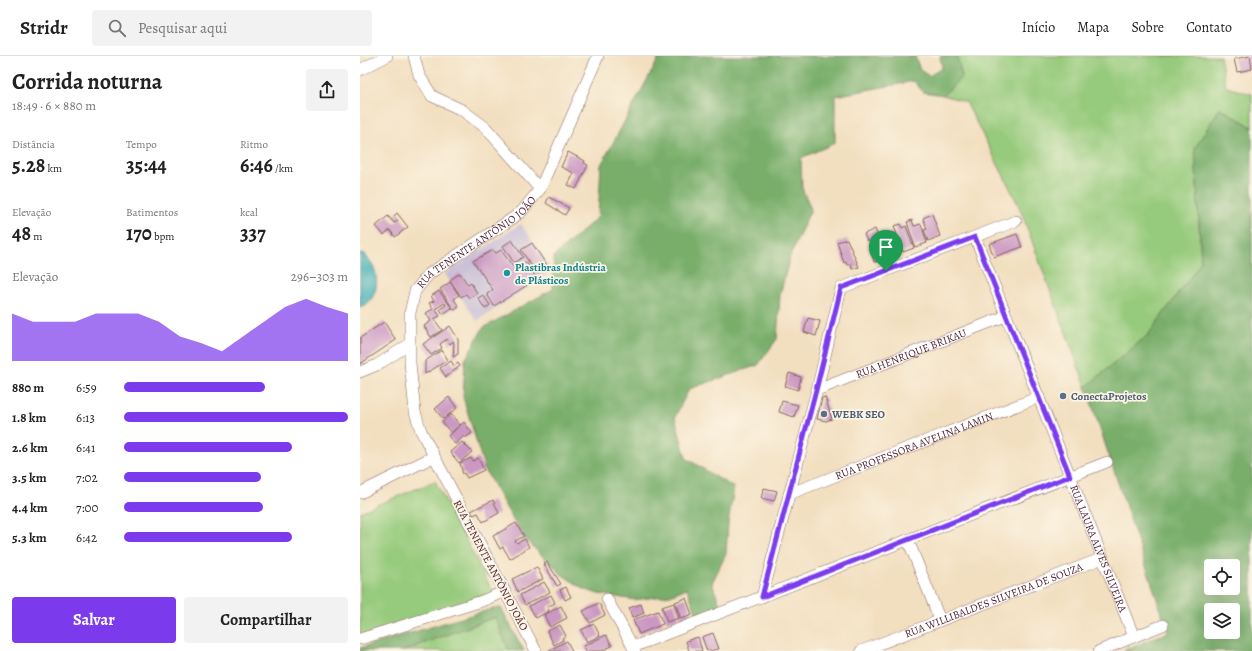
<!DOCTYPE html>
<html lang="pt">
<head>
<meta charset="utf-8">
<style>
	body { margin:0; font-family:Alegreya,serif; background:#f2f2f2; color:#222; height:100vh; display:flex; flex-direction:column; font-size:15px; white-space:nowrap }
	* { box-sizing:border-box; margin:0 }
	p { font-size:13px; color:#767676 }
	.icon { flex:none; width:22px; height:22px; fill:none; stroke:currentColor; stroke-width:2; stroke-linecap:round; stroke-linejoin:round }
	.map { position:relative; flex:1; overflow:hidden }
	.sheet { display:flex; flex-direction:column; background:#fff; width:360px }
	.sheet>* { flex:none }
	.fabs { position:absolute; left:844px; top:503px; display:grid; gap:8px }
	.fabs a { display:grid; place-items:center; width:36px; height:36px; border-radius:4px; background:#fff; box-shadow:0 4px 16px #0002; font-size:20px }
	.pin { position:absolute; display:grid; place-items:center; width:34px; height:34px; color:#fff; margin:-41px -17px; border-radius:50% 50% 50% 0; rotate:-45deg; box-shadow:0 0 4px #0007 }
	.pin .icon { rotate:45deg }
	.round { display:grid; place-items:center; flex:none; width:42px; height:42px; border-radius:4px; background:#f2f2f2 }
	.summary { display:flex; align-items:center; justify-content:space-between; height:68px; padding:0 12px }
	h1 { font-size:22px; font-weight:700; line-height:30px }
	.figures { display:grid; grid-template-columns:repeat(3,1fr); gap:6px; height:68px; padding:4px 12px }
	.figures div { display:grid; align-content:center }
	.figures b { font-size:20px; font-weight:700 }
	.figures small { font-size:11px; font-weight:400 }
	.figures p { font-size:11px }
	.chart { height:112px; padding:8px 12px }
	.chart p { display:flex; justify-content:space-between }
	.chart svg { width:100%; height:72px; margin-top:4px; fill:#7c3aed; opacity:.7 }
	.cta { display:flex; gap:8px; margin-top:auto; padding:8px 12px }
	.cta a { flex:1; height:46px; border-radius:4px; background:#7c3aed; color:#fff; font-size:16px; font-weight:700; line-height:46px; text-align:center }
	.cta a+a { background:#f2f2f2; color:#222 }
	ul { padding:0 12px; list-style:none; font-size:13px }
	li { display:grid; grid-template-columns:64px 48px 1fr; align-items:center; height:30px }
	li i { height:10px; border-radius:5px; background:#7c3aed }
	header { display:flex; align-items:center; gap:24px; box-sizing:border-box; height:56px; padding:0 20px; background:#fff; border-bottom:1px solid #e0e0e0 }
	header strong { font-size:19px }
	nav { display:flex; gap:22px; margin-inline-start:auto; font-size:14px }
	.search { width:280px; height:36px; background:#f2f2f2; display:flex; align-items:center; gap:10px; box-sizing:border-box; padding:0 14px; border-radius:4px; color:#767676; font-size:15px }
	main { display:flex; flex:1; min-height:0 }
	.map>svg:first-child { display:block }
	.industrial { fill:#c9bfd7 }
	.green { fill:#96ca7b; stroke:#707453 }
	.forest { fill:#78ae6b; stroke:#61664b; fill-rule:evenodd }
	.water { fill:#3caeb4; stroke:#436670 }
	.building { fill:#ca98c2 }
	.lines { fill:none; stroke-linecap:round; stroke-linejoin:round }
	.minor-casing { stroke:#85625f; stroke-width:12 }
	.minor { stroke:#fff; stroke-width:11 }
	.route-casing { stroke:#fff; stroke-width:8 }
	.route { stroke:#7c3aed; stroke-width:5 }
	.culture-dot { fill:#0f9aa8; stroke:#fcf5e5; stroke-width:1.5 }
	.service-dot { fill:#5c6f8a; stroke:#fcf5e5; stroke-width:1.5 }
	.labels { text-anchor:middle; stroke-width:3.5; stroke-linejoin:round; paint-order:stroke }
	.street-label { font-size:11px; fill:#4a1f2b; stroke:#fcf5e5 }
	.culture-label { font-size:11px; font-weight:bold; fill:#0d838f; stroke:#fcf5e5; text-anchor:start }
	.service-label { font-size:11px; font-weight:bold; fill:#4e5e75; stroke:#fcf5e5; text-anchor:start }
</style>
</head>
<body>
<header>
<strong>Stridr</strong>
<div class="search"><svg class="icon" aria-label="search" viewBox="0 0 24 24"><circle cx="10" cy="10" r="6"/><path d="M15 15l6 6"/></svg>Pesquisar aqui</div>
<nav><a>Início</a><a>Mapa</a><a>Sobre</a><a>Contato</a></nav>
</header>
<main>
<section class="sheet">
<div class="summary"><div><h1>Corrida noturna</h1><p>18:49 · 6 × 880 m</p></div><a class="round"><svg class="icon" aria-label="share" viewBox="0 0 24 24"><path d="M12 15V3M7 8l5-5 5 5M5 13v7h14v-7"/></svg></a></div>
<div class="figures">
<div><p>Distância</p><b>5.28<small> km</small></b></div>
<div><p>Tempo</p><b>35:44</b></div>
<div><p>Ritmo</p><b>6:46<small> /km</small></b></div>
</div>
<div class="figures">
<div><p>Elevação</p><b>48<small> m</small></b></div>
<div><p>Batimentos</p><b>170<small> bpm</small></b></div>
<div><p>kcal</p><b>337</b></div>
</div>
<div class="chart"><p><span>Elevação</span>296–303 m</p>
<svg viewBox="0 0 160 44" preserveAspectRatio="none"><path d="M0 44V15L10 20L20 20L30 20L40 15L50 15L60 15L70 20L80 29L90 33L100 38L110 29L120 20L130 11L140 6L150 11L160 15V44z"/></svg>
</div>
<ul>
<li><b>880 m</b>6:59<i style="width:63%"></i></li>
<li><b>1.8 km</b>6:13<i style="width:100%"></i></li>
<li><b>2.6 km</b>6:41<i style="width:75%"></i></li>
<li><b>3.5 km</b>7:02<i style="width:61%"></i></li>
<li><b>4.4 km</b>7:00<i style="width:62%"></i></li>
<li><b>5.3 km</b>6:42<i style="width:75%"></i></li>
</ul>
<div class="cta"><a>Salvar</a><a>Compartilhar</a></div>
</section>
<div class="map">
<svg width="892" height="595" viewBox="0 0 892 595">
	<rect width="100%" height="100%" fill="#fcf5e5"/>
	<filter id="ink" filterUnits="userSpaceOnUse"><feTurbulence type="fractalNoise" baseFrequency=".025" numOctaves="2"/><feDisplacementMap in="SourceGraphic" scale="8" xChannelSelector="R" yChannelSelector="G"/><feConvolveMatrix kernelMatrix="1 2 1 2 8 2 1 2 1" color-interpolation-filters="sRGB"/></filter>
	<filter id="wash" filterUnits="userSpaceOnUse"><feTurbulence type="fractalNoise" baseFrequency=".012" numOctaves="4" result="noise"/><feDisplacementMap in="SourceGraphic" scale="16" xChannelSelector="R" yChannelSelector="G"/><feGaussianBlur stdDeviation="0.9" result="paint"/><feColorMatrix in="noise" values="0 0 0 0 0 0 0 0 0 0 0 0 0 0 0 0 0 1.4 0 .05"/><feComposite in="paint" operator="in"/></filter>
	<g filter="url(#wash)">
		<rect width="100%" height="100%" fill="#f2dfc0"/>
		<!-- industrial -->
		<path class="industrial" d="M161 168 192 215 117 265 85 218Z"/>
		<!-- green -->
		<path class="green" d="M597 0H860L866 31 892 38V71L860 52 835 92 841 206 788 279 726 331 659 150 606 46 583 39 602 21Z
			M75 425 133 536 0 581V456Z
			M136 561 149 595H43Z"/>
		<!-- forest -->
		<path class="forest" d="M300 0H555L560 14 569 20 582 12 580 0H597L602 21 583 39 563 36 554 25 475 40V87L441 102 442 132 451 153 430 200 420 239 417 283 398 309 329 333 315 361 326 402 374 432 368 467 366 498 352 527 362 554 338 562 327 532 310 539 275 544 238 538 224 533 201 518 162 480 125 414 103 341 105 304 123 272 193 233 194 200 238 161 241 109Z
			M860 52 892 71V595H763L808 576 726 331 788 279 841 206 835 92ZM851 510H873V532H851ZM851 554H873V576H851Z
			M135 552H141L164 595H149L135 561 43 595H0V592Z"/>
		<!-- water -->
		<path class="water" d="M3 197C7 201 12 206 14 212 20 225 16 247 0 251V198Z"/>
		<g id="blocks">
			<!-- building -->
			<path class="building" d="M890 0 892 13 877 16 874 3Z
				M208 96 225 105 224 107 228 109 216 133 208 129 214 117 201 111Z
				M189 141 209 152 205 159 186 147Z
				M37 157 48 171 35 181 30 174 24 179 16 170 28 160 34 167 38 165 34 160Z
				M572 158 580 180 568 185 564 174 567 173 563 162Z
				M552 164 554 170 561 168 567 187 555 191 547 166Z
				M541 168 542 172 546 170 554 192 543 196 534 170Z
				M515 173 518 180 507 185 504 178Z
				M533 177 540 197 528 201 520 181Z
				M657 178 662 191 634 201 629 188Z
				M487 183 499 211 492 213 491 208 487 209 486 206 484 207 477 186Z
				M152 184 163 201 154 207 143 190Z
				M520 186 526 202 514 206 509 190Z
				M172 187 188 211 177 218 161 194Z
				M133 194 136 197 141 194 153 211 163 206 164 207 166 206 177 223 134 250 127 238 133 234 113 205Z
				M100 217 108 229 111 227 117 237 109 242 106 238 101 241 90 224Z
				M90 226 99 239 94 243 99 251 94 254 80 233Z
				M79 235 92 252 83 258 80 253 86 249 85 247 75 253 80 260 74 263 82 274 71 281 64 270 71 265 66 257 73 253 69 247 74 245 71 240Z
				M123 239 130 249 125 253 118 242Z
				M448 262 460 265 456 280 444 276Z
				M24 266 36 284 0 308V282Z
				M90 270 98 283V298L93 301 94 288 93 285 90 288 87 283 80 288 82 292 71 299 63 288Z
				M82 294 88 304 65 318V305Z
				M91 305 94 310 98 307 100 310 86 321 80 312Z
				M429 317 441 321 438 334 425 330Z
				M89 341 97 352 83 363 75 353Z
				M465 341 472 363 466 365 457 363 462 342Z
				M422 345 438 349 434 361 419 356Z
				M91 358 100 369 91 377 82 366Z
				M104 366 112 377 105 382 104 380 95 388 88 380Z
				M102 386 112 396 99 407 90 396Z
				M111 402 113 405 118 402 124 414 107 422 104 417 103 418 100 407Z
				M404 432 417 435 414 445 401 442Z
				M133 444 139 457 123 466 118 457 113 459 111 455Z
				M156 467 164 480 155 485 157 487 165 483 169 491 150 503 143 491 140 493 133 480Z
				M187 506 201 528 197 530 184 508Z
				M177 511 183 523 158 536 152 523Z
				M184 526 190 536 165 549 160 539Z
				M206 531 211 541 205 544 200 534Z
				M191 539 195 547 187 551 189 555 176 562 169 550Z
				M326 542 332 559 321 563 315 546Z
				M239 547 245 559 230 567 223 555Z
				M314 547 319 562 307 566 302 551Z
				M281 548 284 557 272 562 269 552Z
				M201 550 207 562 190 571 184 559Z
				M298 555 303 568 279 578 273 564Z
				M234 568 240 580 227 586 221 574Z
				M200 569 206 580 202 582 203 584 194 589 187 575Z
				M353 577 359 593 347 595 342 581Z
				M246 579 252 590 241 595H226L224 590Z
				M338 581 342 595H329L326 585Z
				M207 585 212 595H189V594Z"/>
		</g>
	</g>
	<g filter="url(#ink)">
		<use href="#blocks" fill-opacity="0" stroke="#85625f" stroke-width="1"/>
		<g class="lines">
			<!-- minor casing -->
			<g class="minor-casing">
				<g id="minor">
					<path d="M54 0 59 19 72 40 102 54 125 71 180 133"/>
					<path d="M0 14 27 0"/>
					<path id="s1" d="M615 181 774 581"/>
					<path d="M0 316 17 309 50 288"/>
					<path id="s2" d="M457 334 646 260"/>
					<path d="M0 437 73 401"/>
					<path id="s3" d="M429 438 679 341"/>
					<path d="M548 484 580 564"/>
					<path d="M402 541 457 334 481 232 656 165"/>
					<path d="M247 543 275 595"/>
					<path d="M0 583 122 545 145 535"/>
					<path d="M273 591 747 406"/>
					<path id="s4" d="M176 595 61 375 55 356 50 307V257L55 235 69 218 153 162 162 155 180 133 238 0"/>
					<path id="s5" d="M501 595 743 502"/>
					<path d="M739 595 803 569"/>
				</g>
			</g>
			<!-- minor -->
			<use href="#minor" class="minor"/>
		</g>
	</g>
	<g class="lines" filter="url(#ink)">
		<!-- route casing -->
		<g class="route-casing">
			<path id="route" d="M615 181 710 420 402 541 456 334 481 232Z"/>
		</g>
		<!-- route -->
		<use href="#route" class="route"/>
	</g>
	<!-- markers -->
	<circle class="culture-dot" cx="147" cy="217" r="4"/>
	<g class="service-dot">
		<circle cx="703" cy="340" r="4"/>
		<circle cx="464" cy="358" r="4"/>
	</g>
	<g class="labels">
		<!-- street labels -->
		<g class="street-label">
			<text dy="4" stroke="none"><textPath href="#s4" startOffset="469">RUA TENENTE ANTÔNIO JOÃO</textPath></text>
			<text dy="4" stroke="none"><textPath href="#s2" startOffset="101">RUA HENRIQUE BRIKAU</textPath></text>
			<text dy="4" stroke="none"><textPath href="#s3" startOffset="134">RUA PROFESSORA AVELINA LAMIN</textPath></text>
			<text dy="4" stroke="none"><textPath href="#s1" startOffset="335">RUA LAURA ALVES SILVEIRA</textPath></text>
			<text transform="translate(131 509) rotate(62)" y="4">RUA TENENTE ANTÔNIO JOÃO</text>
			<text dy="4" stroke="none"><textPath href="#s5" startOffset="142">RUA WILLIBALDES SILVEIRA DE SOUZA</textPath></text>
		</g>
		<!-- culture labels -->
		<g class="culture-label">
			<text x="155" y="215">Plastibras Indústria<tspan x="155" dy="13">de Plásticos</tspan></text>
		</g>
		<!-- service labels -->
		<g class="service-label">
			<text x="711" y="344">ConectaProjetos</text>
			<text x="472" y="362">WEBK SEO</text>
		</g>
	</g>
</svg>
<div class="fabs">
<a><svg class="icon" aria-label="locate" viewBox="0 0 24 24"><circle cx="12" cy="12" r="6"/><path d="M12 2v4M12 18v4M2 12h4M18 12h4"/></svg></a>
<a><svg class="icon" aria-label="layers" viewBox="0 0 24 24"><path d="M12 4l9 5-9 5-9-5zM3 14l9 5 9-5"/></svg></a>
</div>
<div class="pin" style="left:526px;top:215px;background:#1e9e55"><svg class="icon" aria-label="arrive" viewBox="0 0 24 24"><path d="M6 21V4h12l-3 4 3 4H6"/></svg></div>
</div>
</main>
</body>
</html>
